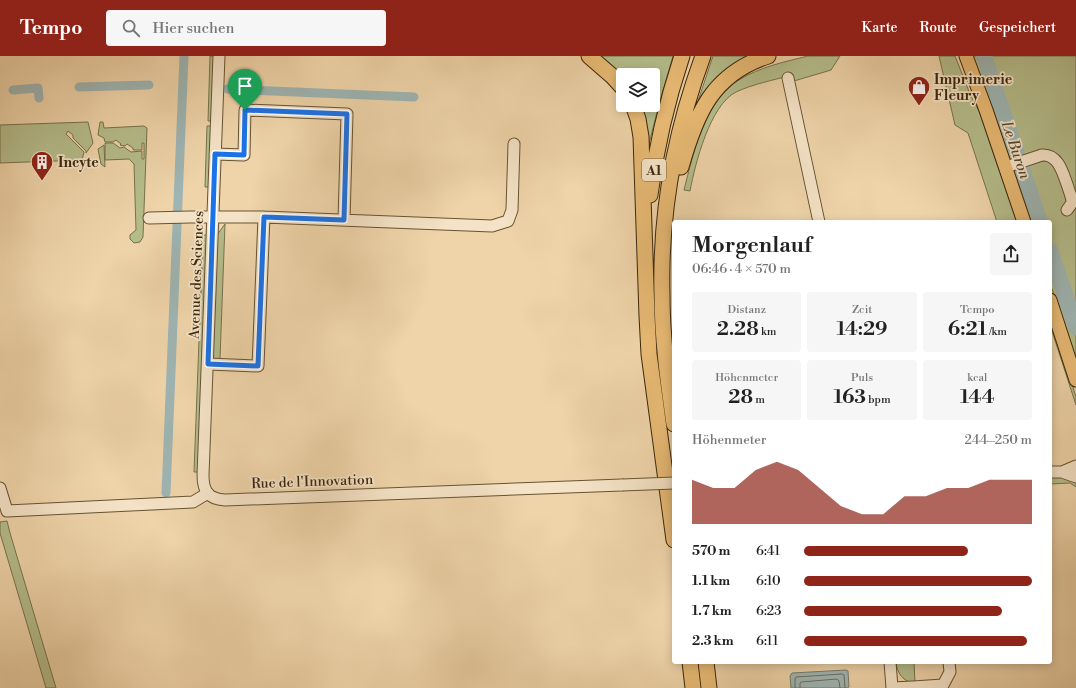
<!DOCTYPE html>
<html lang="de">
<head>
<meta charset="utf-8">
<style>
	body { margin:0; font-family:"Libre Bodoni",serif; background:#f6f6f6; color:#222; height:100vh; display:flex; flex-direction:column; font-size:15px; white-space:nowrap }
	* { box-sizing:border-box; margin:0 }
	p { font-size:13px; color:#767676 }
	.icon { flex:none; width:22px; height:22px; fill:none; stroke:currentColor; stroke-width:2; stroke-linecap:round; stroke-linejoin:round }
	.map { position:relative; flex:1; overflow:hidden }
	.panel { position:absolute; left:672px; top:164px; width:380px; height:444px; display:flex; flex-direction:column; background:#fff; border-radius:4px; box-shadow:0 2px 10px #0003 }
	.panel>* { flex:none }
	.controls { position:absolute; left:616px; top:12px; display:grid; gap:8px }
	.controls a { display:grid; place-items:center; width:44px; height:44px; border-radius:4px; background:#fff; box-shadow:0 2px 10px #0003; font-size:20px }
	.pin { position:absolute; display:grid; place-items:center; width:34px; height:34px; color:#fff; margin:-41px -17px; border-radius:50% 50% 50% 0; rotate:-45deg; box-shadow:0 0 4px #0007 }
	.pin .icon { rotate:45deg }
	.round { display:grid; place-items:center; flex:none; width:42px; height:42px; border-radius:4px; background:#f6f6f6 }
	.head { display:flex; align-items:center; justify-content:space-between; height:68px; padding:0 20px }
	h1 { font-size:22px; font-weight:600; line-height:30px }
	.metrics { display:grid; grid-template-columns:repeat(3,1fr); gap:6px; height:68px; padding:4px 20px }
	.metrics div { display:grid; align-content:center; border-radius:4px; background:#f6f6f6; text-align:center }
	.metrics b { font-size:20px; font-weight:600 }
	.metrics small { font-size:11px; font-weight:400 }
	.metrics p { font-size:11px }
	.chart { height:112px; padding:8px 20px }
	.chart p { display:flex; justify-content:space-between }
	.chart svg { width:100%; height:72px; margin-top:4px; fill:#8f2418; opacity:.7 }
	ul { padding:0 20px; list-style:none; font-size:13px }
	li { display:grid; grid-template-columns:64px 48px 1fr; align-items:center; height:30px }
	li i { height:10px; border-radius:5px; background:#8f2418 }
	header { display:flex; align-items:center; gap:24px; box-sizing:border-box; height:56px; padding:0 20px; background:#8f2418; color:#fff }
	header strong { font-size:19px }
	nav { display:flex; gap:22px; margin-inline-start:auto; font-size:14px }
	.search { width:280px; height:36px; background:#f6f6f6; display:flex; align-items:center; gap:10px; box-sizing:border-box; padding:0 14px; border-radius:4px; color:#767676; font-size:15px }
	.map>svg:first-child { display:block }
	.green { fill:#b5bd8b; stroke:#78724c }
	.water { fill:#9eb5b3; stroke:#767d70 }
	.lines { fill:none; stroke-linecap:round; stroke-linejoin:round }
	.shore { stroke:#6c6e60; stroke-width:1 }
	.canal { stroke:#9eb5b3; stroke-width:9 }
	.river { stroke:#9eb5b3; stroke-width:16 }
	.minor-casing { stroke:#675333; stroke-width:13 }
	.major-casing { stroke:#3a280c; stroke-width:15 }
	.highway-casing { stroke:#3a280c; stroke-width:17 }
	.minor { stroke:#f5e3c7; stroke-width:11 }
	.major { stroke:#e8ba74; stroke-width:13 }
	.highway { stroke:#e8ba74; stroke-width:15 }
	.minor-bridge-casing { stroke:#675333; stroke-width:13; stroke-linecap:butt }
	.minor-bridge { stroke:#f5e3c7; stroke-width:11 }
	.route-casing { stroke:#fff; stroke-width:8 }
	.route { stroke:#1a73e8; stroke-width:5 }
	.labels { text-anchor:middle; stroke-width:3.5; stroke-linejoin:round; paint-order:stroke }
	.shield { fill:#f5e3c7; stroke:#726044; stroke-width:1 }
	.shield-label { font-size:13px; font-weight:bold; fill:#3a280c }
	.poi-label { font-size:14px; font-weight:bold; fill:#3a280c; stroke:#f5e3c7; text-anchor:start }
	.street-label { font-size:14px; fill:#3a280c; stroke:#f5e3c7 }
	.water-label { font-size:15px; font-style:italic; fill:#534b36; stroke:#f5e3c7 }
</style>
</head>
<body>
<header>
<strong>Tempo</strong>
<div class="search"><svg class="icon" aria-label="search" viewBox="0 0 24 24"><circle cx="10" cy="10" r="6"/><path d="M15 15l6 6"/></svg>Hier suchen</div>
<nav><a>Karte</a><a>Route</a><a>Gespeichert</a></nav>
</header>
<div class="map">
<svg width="1076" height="632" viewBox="0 0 1076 632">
	<rect width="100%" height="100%" fill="#efd4a9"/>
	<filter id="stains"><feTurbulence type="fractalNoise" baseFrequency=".005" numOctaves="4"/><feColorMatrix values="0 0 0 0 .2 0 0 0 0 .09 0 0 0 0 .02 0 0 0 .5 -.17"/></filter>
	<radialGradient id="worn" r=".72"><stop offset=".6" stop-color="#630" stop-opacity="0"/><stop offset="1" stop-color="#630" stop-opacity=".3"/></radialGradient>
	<!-- green -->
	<path class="green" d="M210 0H215L212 65H208Z
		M593 0H673L659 48 648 92 636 49H653V19H623V28Z
		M713 0H752L701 47 698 45Z
		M808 0H840L831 14 794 25 792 19C774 24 753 28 736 36 710 49 695 108 690 135L684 134C693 98 705 44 739 24 760 11 784 6 808 0Z
		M939 0H955L970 38 981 59 1019 166H997L968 77 955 69Z
		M971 0H1076V305L1050 227V166H1029Z
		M88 66 93 87 86 97V95L73 82V79L68 75 66 78 84 96 82 104 0 107V69Z
		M100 66H103L104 72 144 70 147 72 143 181 140 186 134 187 130 183V179L136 174 134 108 129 103 105 104V87H113L120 92 124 91 131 96 142 95V103H144V87H142V94H133V92L127 88 125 90 120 89 121 88 116 84 113 86H105L104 82 98 79Z
		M207 70H212L210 131H205Z
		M104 89 105 111 101 108 98 93Z
		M225 168 220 303H213L217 179Z
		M203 179H208L199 416H194Z
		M1050 260 1076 341V349L1050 269Z
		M1050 421H1065L1076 425V431L1070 427 1050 428Z
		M7 465 10 477 56 632H46L0 477V466Z
		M896 606H914L915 627C903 626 897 617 896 606Z"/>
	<!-- water -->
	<path class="water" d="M846 614 848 615 849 631 847 632H791L790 620 792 617Z"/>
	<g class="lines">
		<!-- shore -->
		<path class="shore" d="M795 632V623L796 621 842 618 844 619 845 632
			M800 632V627L801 626 837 623 839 625 840 632"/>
		<!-- canal -->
		<path class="canal" d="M79 31 149 29
			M227 33 414 41
			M13 34 38 32 39 42
			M166 437 184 0"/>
		<!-- river -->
		<path class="river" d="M984 0 1040 166
			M1050 194 1076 271"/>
		<!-- minor casing -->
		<g class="minor-casing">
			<path id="minor" d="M219 0 203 419C203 435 208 443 225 444L622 429
				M788 22 819 166
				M215 98 244 99 245 54 347 58 344 164
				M1006 111 1042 99C1059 98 1063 118 1068 131 1069 135 1072 141 1072 146 1071 149 1069 151 1067 154
				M149 162 190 161H264L492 170 508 165 512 154 514 88
				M208 308 258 310 264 161
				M1050 416H1062L1076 410
				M1062 416 1076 421
				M0 432 7 455 193 446 208 437
				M890 606 892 632
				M892 632 913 631 943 629 950 616 949 606"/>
		</g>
		<!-- major casing -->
		<g class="major-casing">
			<path id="major" d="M966 0 986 54 1024 166
				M1050 244 1076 324"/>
		</g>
		<!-- highway casing -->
		<g class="highway-casing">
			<path id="highway" d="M589 0 612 20 623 32
				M633 49 638 63 641 81 647 260 649 298 674 484
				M681 111C696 58 712 18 768 0
				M650 139C656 92 667 45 682 0
				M674 368C668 325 662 282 662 238 660 157 675 76 703 0
				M690 606 693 632
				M706 606 709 632"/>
		</g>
		<!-- minor -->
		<use href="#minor" class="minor"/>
		<!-- major -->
		<use href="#major" class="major"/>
		<!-- highway -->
		<use href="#highway" class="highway"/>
		<!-- minor-bridge casing -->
		<g class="minor-bridge-casing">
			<path id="minor-bridge" d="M622 429 674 427"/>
		</g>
		<!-- minor-bridge -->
		<use href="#minor-bridge" class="minor-bridge"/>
	</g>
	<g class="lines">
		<!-- route casing -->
		<g class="route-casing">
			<path id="route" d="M245 54 347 58 344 164 264 161 258 310 208 308 215 98 244 99Z"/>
		</g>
		<!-- route -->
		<use href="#route" class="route"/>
	</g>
	<!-- icons -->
	<defs>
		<g id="shop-pin" transform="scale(1.15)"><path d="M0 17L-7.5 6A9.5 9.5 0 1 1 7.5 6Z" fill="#8f2418" stroke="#f5e3c7"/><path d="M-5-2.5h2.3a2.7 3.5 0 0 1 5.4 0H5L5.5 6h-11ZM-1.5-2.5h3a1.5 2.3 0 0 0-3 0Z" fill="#fff"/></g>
		<g id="building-pin" transform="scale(1.15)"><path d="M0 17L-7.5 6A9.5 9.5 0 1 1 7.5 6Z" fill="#8f2418" stroke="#f5e3c7"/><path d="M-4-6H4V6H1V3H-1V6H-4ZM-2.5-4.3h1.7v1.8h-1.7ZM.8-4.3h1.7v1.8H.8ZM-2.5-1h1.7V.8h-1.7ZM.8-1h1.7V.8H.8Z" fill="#fff"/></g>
	</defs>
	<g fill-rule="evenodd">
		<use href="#shop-pin" x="919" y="31"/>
		<use href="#building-pin" x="42" y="106"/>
	</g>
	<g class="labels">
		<!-- shield labels -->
		<rect class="shield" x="642" y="103" width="24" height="22" rx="3"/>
		<g class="shield-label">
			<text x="654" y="119">A1</text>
		</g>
		<!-- poi labels -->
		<g class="poi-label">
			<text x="934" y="28">Imprimerie<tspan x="934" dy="16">Fleury</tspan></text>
			<text x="58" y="111">Incyte</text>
		</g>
		<!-- street labels -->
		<g class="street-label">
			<text transform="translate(196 219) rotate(-88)" y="5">Avenue des Sciences</text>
			<text transform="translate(312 425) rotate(-2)" y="5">Rue de l'Innovation</text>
		</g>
		<!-- water labels -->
		<g class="water-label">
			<text transform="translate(1016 94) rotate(71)" y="5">Le Buron</text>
		</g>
	</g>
	<rect width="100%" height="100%" filter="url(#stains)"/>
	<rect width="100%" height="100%" fill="url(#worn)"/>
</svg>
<div class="controls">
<a><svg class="icon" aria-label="layers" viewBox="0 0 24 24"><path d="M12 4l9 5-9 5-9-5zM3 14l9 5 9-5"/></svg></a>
</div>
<div class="pin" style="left:245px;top:54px;background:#1e9e55"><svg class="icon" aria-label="arrive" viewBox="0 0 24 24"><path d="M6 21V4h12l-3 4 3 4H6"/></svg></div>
<section class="panel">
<div class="head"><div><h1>Morgenlauf</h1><p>06:46 · 4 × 570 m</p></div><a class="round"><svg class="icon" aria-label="share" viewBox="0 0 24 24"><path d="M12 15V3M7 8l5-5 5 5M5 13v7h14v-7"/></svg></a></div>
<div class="metrics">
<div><p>Distanz</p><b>2.28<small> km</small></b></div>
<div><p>Zeit</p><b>14:29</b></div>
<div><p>Tempo</p><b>6:21<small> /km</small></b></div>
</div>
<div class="metrics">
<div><p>Höhenmeter</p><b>28<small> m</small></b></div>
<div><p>Puls</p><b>163<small> bpm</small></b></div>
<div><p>kcal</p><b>144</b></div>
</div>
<div class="chart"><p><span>Höhenmeter</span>244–250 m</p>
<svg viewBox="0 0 160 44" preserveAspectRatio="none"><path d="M0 44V17L10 22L20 22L30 11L40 6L50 11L60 22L70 33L80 38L90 38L100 27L110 27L120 22L130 22L140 17L150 17L160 17V44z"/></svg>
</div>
<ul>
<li><b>570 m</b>6:41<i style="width:72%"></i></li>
<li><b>1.1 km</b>6:10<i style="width:100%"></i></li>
<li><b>1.7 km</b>6:23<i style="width:87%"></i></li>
<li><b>2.3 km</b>6:11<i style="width:98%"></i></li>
</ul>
</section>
</div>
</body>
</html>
